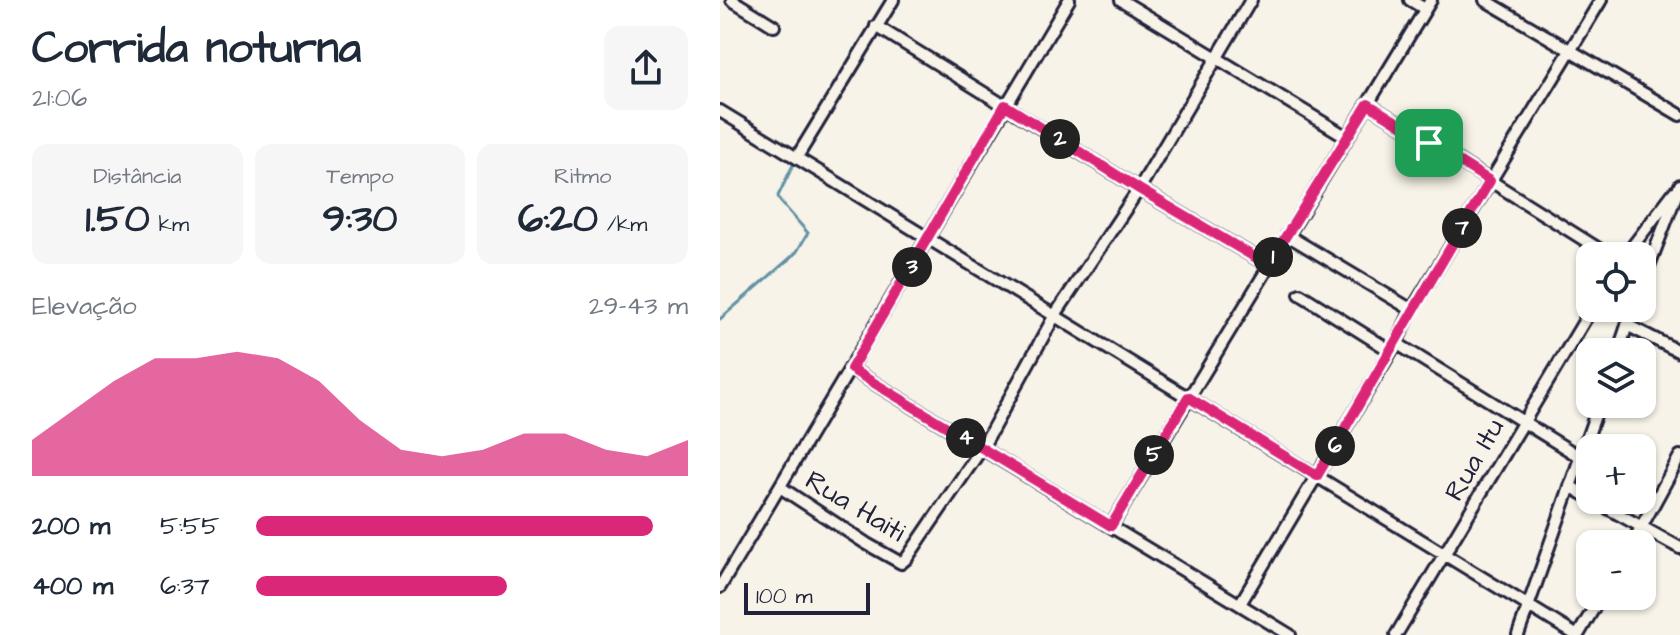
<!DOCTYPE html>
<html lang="pt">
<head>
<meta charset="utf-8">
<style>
	body { margin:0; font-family:"Architects Daughter",sans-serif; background:#f6f6f7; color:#1f2937; height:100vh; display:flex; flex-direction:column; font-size:30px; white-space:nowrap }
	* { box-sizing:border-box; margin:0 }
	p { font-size:26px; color:#747a83 }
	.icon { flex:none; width:44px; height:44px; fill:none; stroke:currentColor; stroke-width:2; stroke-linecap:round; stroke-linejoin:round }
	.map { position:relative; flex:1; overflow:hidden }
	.side { display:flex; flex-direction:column; background:#fff; width:720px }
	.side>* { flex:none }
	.controls { position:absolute; left:856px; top:242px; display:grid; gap:16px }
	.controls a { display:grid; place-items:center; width:80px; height:80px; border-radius:16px; background:#fff; box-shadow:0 2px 6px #0004; font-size:40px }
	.scale { position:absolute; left:24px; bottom:20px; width:126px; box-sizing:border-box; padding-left:8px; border:4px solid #22223b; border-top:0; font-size:22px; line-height:28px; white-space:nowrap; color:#22223b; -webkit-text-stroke:6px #f7f3e8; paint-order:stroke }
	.pin { position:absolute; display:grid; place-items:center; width:68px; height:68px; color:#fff; margin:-34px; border-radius:16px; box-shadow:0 4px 12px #0006 }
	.km { position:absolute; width:40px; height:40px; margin:-20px; border-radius:50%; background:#222; color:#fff; font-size:22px; line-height:40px; text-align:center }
	.round { display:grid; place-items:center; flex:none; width:84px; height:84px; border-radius:16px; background:#f6f6f7 }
	.summary { display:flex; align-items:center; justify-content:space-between; height:136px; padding:0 32px }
	h1 { font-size:44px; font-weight:700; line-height:60px }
	.metrics { display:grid; grid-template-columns:repeat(3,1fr); gap:12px; height:136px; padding:8px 32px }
	.metrics div { display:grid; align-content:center; border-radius:16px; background:#f6f6f7; text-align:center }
	.metrics b { font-size:40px; font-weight:700 }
	.metrics small { font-size:22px; font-weight:400 }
	.metrics p { font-size:22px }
	.chart { height:224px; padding:16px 32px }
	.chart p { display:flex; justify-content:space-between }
	.chart svg { width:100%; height:144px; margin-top:8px; fill:#db2777; opacity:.7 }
	ul { padding:0 32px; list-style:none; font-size:26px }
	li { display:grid; grid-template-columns:128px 96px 1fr; align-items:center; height:60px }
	li i { height:20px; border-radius:10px; background:#db2777 }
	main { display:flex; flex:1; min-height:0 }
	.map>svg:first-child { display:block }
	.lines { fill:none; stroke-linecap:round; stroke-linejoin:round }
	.stream { stroke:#6292a4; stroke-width:3 }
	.minor-casing { stroke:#22223b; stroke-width:16 }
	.minor { stroke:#f7f3e8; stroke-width:10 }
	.route-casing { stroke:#fff; stroke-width:16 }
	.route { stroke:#db2777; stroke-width:10 }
	.labels { text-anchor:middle; stroke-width:6; stroke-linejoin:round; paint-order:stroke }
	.street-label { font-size:28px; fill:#22223b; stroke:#f7f3e8 }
</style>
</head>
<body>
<main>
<section class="side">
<div class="summary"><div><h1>Corrida noturna</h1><p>21:06</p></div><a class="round"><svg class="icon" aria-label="share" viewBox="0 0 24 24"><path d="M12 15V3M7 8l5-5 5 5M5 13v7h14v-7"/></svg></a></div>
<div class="metrics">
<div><p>Distância</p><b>1.50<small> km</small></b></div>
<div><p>Tempo</p><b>9:30</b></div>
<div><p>Ritmo</p><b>6:20<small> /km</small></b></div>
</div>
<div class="chart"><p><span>Elevação</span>29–43 m</p>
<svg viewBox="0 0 160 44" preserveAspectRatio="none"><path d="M0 44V33L10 24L20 15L30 8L40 8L50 6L60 8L70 15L80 27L90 36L100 38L110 36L120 31L130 31L140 36L150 38L160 33V44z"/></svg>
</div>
<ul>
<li><b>200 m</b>5:55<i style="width:92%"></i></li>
<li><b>400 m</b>6:37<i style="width:58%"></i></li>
</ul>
</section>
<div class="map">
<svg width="960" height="635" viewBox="0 0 960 635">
	<rect width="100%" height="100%" fill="#f7f3e8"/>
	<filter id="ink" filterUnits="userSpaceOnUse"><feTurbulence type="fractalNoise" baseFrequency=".0125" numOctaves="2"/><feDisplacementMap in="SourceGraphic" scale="16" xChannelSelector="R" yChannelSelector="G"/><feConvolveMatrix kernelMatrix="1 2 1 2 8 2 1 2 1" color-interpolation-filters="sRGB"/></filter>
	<g filter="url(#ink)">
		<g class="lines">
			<!-- stream -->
			<path class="stream" d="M0 319 76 253 88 233 60 201 58 196 75 161"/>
			<!-- minor casing -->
			<g class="minor-casing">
				<path id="minor" d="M12 0 54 26
					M401 0 627 137
					M690 0 705 9
					M765 0 960 115
					M156 26 419 189 548 265
					M648 104 890 256
					M0 111 856 635
					M77 157 173 0
					M567 235 692 310
					M905 256 954 192
					M922 284 960 185
					M580 294 671 351
					M907 325 960 352
					M676 343 860 457
					M898 352 913 308
					M131 369 570 635
					M850 486 870 498
					M60 487 147 544 181 563 187 558 262 448 335 315 419 189 531 0
					M873 500 960 548
					M391 526 711 0
					M912 544 960 456
					M0 587 349 0
					M520 604 676 343 692 310 881 0
					M676 635 872 308
					M798 635 879 404
					M858 635 881 596"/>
			</g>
			<!-- minor -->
			<use href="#minor" class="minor"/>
		</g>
	</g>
	<g class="lines" filter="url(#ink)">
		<!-- route casing -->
		<g class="route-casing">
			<path id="route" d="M648 104 770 181C711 279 655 377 597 476L468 397 391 526 131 369 285 105 419 189 548 265Z"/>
		</g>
		<!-- route -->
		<use href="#route" class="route"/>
	</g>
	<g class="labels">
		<!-- street labels -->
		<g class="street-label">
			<text transform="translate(753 459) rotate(-60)" y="10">Rua Itu</text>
			<text transform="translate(136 505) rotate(31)" y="10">Rua Haiti</text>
		</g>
	</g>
</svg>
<div class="controls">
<a><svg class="icon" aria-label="locate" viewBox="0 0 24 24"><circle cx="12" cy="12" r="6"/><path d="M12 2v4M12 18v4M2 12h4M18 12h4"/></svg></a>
<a><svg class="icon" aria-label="layers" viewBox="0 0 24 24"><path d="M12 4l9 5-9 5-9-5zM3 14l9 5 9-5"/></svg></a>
<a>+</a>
<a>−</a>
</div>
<div class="scale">100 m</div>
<div class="pin" style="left:709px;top:143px;background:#1e9e55"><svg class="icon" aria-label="arrive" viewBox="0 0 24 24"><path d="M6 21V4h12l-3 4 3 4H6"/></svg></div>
<b class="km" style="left:553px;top:257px">1</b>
<b class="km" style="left:340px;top:139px">2</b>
<b class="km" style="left:192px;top:267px">3</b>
<b class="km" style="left:246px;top:438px">4</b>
<b class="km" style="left:434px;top:455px">5</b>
<b class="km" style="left:615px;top:446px">6</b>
<b class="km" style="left:742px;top:228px">7</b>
</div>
</main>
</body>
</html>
